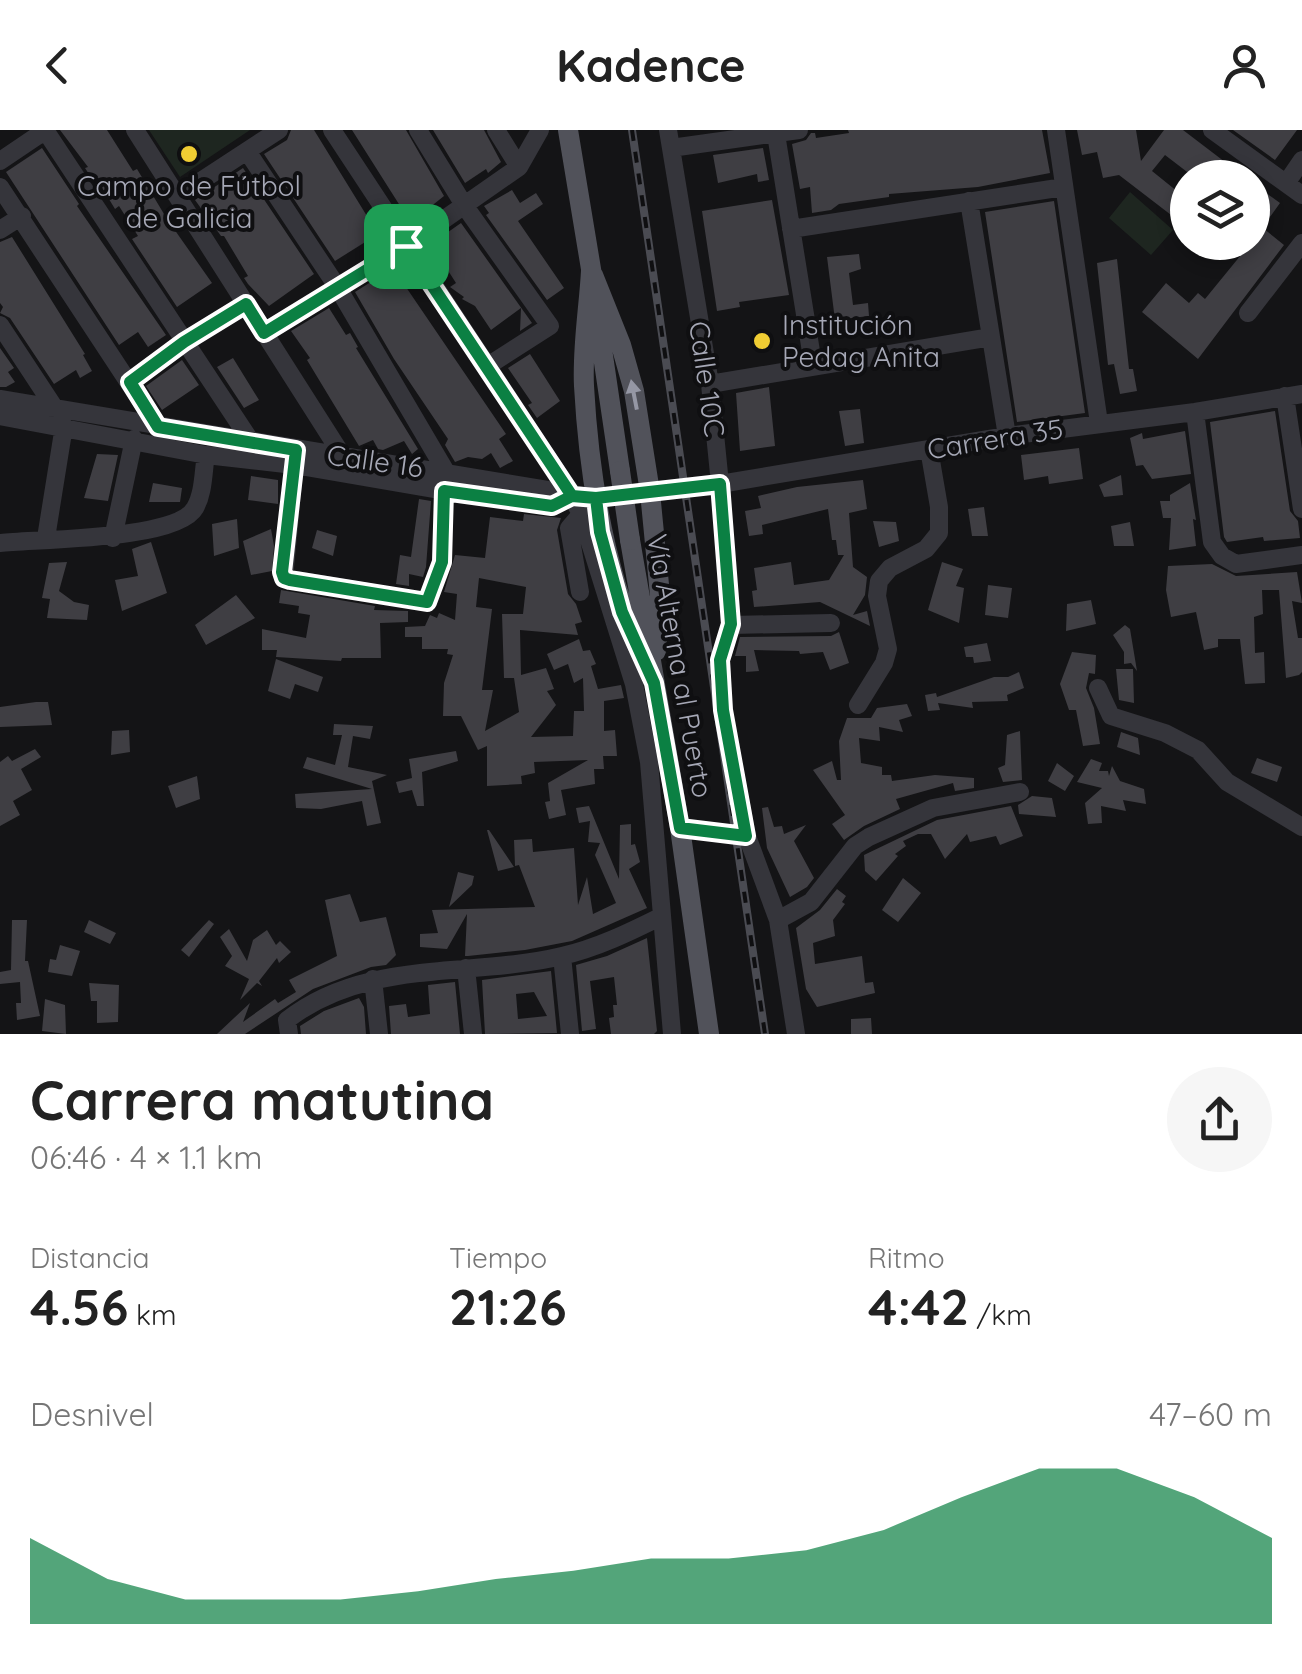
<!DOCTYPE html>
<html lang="es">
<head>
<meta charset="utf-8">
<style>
	body { margin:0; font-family:Quicksand,sans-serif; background:#f6f6f6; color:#222; height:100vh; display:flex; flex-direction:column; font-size:38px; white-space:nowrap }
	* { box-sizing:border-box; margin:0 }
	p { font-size:32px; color:#767676 }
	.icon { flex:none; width:55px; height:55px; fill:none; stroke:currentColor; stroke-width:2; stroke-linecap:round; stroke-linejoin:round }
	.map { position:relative; height:904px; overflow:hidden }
	.details { display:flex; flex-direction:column; background:#fff; flex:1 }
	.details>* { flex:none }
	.fabs { position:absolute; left:1170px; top:30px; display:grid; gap:20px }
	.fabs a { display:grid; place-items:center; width:100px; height:100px; border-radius:50%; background:#fff; box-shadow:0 5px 15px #0003; font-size:50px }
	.pin { position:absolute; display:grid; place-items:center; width:85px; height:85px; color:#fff; margin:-42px; border-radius:20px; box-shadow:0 5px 15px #0006 }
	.round { display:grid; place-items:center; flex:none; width:105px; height:105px; border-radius:52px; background:#f6f6f6 }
	.head { display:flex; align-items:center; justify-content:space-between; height:170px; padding:0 30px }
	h1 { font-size:55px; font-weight:800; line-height:75px }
	.metrics { display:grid; grid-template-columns:repeat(3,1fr); gap:15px; height:170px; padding:10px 30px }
	.metrics div { display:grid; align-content:center }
	.metrics b { font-size:50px; font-weight:800 }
	.metrics small { font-size:28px; font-weight:400 }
	.metrics p { font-size:28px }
	.chart { height:280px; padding:20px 30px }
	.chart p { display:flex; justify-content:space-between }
	.chart svg { width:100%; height:180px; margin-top:10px; fill:#0b8043; opacity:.7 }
	header { display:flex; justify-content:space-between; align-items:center; height:130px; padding:0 30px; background:#fff; font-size:45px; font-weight:800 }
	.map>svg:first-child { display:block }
	.green { fill:#1e2620 }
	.building { fill:#3f3e43; fill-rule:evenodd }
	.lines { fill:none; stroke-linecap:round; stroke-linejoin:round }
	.minor { stroke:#35353b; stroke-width:18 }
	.major { stroke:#51525a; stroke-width:20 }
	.rail-casing { stroke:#4a4b52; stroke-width:8 }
	.rail { stroke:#0f0f11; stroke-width:4; stroke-dasharray:11; stroke-linecap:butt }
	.major-bridge { stroke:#51525a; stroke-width:20 }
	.oneway { fill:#9597a4 }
	.route-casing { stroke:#fff; stroke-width:20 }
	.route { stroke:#0b8043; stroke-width:12 }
	.poi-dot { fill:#efcc33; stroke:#0f0f11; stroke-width:4 }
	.labels { text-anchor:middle; stroke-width:8; stroke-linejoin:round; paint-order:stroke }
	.poi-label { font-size:28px; fill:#a6a8b6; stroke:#0f0f11 }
	.street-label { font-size:28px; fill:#a6a8b6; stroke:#0f0f11 }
</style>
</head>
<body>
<header><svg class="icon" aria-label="back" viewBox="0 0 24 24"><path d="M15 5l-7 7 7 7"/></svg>Kadence<svg class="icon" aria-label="person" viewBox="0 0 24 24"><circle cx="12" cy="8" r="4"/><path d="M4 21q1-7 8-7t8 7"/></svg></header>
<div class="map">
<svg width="1302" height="904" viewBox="0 0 1302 904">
	<rect width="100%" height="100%" fill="#141416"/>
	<!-- green -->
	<path class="green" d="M149 0H250L180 47Z
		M1130 62 1173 100 1151 125 1109 88Z"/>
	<!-- building -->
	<path class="building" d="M60 0H107L133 41 137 39 167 89 212 153 177 177 132 109 138 106 119 76 115 79 101 56 98 58 85 38 88 37Z
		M291 0H314L378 104 335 131 264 24 287 10Z
		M352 0H406L444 66 414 90H409Z
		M433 0H484L501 32 488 43 486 39 465 53Z
		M848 0H1042L1050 43 978 57 889 64V67L839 74 831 80 812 83 810 57 800 59 792 14 806 10 811 3H815L816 8 849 3Z
		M1077 0H1136L1141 31 1164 0H1183L1246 48H1195L1165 25 1152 41 1188 70V98L1119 45 1103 48 1097 22 1082 25Z
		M1233 0H1297L1275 30Z
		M42 18 79 74 77 76 166 205 148 217 138 202 119 215 6 42Z
		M763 18 769 50 758 52 757 44 718 53 713 25Z
		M243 38 314 144 269 176 248 154 244 148 248 146 224 106H221L195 70Z
		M1252 53 1280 73 1262 98 1252 91Z
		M512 60 520 73 536 63 543 74 518 91 564 158 547 170 486 85 489 83 484 76Z
		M772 70 789 165 739 172 740 177 717 181 702 81Z
		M1054 71 1085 283 1017 292 985 82Z
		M461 93 532 193 520 201 521 178 491 200 475 176 462 169 464 167 450 157 456 153 431 114Z
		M1263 98 1284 115 1198 229 1142 182 1166 153 1189 173 1198 163 1205 169Z
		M12 107 85 224 83 225 92 241 80 248 76 240 54 254 10 188 0 183 3 177 0 173V112Z
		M859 124 861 139 849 143 853 175 868 173 869 186 835 190 827 127Z
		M1117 129 1129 239H1133L1137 261 1120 264 1114 234 1108 235 1097 133Z
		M393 138 506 304 499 309 513 331 500 338 491 323 482 329 468 327 455 332 445 315 448 309 394 229 355 162Z
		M329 178 346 205 350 203 358 217 356 218 418 319 412 324 404 311 383 320 378 319 373 310 359 316 307 230 310 228 291 201Z
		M0 218 14 238 8 242 15 252 6 257H0Z
		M530 224 560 271 537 288 528 275 532 273 508 238Z
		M233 228 259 270 244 278 217 237Z
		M182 230 199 255 162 280 146 256Z
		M769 257 775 316 740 321 736 263Z
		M860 279 864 313 845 316 839 281Z
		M1275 281 1290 381 1298 391 1300 408 1264 411 1263 407 1227 412 1224 407 1210 292Z
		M1185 301 1191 344 1152 349 1143 335 1136 336 1130 308 1142 303 1143 309Z
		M1079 318 1083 349 1049 354 1048 346 1024 350 1021 325Z
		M97 324 118 325 108 371 84 368Z
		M1121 345 1123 365 1104 367 1099 355Z
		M251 346 278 350V374L248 370Z
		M863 350 867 379 849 383 853 437 867 447 865 465 853 485 867 481 870 496 820 472 754 477 752 461 757 460 754 438 791 432 794 455 829 450 844 425H838L836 410H832L828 379 762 395 763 404 749 406 745 381 761 378 758 366 797 357Z
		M153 353 182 358 180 372H149Z
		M1190 353 1196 390 1193 389 1196 416 1169 420 1171 388H1163L1160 371H1170V365Z
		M419 369 431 371 426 437 423 447 409 444V456L396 454 400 425 411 427Z
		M984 377 988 406H972L968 379Z
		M524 384 561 388 557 400 568 464 576 474 582 492 575 494 578 505 520 500 521 545 546 538 554 559 547 561 556 575 531 607 573 606 574 581H584L583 548 574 553 568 534 554 540 547 524 579 509 583 521 590 520 596 534 591 536 598 559 621 555 624 568 604 571V601L615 600 617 626H603L604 639H594L595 654 561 660 566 685 549 689 545 672 550 671 548 653 588 630 534 632 535 643 521 646 522 654 487 656V616L478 620 461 586H443L444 553 453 525 447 524 448 519H422V507H405V497L425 496 430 485 437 488 439 483 455 490 457 464 444 462 455 425 485 428 490 387 523 391ZM479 448 526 457 523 484H502L504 548H514L519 582 485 601 493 560H482L492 479 476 477Z
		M237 389 239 418 214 426 212 394Z
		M873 391 896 392 899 411 879 417Z
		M1130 392 1134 416H1114L1111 396Z
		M271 399 274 416 272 441 251 445 243 411Z
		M317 400 337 406 333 426 312 418Z
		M151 412 167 463 122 481 115 450 138 446 132 419Z
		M67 432 59 461 74 472 89 475 87 490 47 488 50 469 42 468 49 433Z
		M942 432 963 439 956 456 964 458 959 493 928 480Z
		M1212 434 1236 446 1297 442 1302 473 1292 471 1298 508H1302V542L1299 545 1286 548 1279 460H1262L1263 484 1254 487 1255 523 1264 522 1265 553 1245 554 1240 509H1218V517L1204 520 1196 482 1171 487 1166 460 1168 436Z
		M988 455 1012 458 1008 488 985 485Z
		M281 460 375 476 374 480 408 481V492L380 493 381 528H342L341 531 276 527 277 520H262V499L306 508 310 485 298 483 299 476 279 473Z
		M236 465 255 488 206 515 195 495Z
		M1091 470 1096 494 1066 501 1067 474Z
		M1125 495 1130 499 1137 541 1131 533 1124 534V522L1113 505Z
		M839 502 849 533 830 540 823 522 800 524 799 521 754 520 759 541 746 542V526H735L740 507 831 506Z
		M987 513 991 531 974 533 973 527H966L964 517Z
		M1072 522 1096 525 1095 544 1089 543 1086 558 1094 578 1100 614 1083 616 1076 580H1069L1060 554Z
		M276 529 323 547 318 562 295 554 290 569 268 561Z
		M1116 539H1133L1134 573 1119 570Z
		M1019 542 1024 558 1007 565 1008 571 972 572 973 578 938 573 940 580 928 581 925 565 936 563 937 567 994 547H1008Z
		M36 572H48L52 595 0 597V577Z
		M907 574 912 586 899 590 903 602 879 597 880 611 859 608 861 633 882 637V645H891L892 651 935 645 974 648V658L955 661 953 653 896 669 900 679 864 696 844 710 832 694 845 685 813 640 832 631 837 650H841L839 611 847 588H871L877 578Z
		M334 594 373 596 370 609 353 606 348 637 387 645 372 651 381 693 367 696 362 671 321 679 296 678 295 664 372 659 303 638 307 627 335 635 342 605H333Z
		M129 600 130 622 111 625 112 601Z
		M1020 601 1022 650 1003 652 998 638 1005 635 1007 605Z
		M1121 602 1138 608 1140 625 1117 617Z
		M35 619 41 627 21 639 32 660 13 671 20 685 0 696V632L8 626 12 631Z
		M456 621 458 631 422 642 424 676H417L412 660 399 663 396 652 412 648 409 629Z
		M1257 628 1282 637 1277 652 1251 643Z
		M1091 629 1102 633 1099 641H1108L1109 646 1112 636 1120 651 1144 659 1146 674 1123 670 1126 681 1101 676 1102 693 1088 694 1085 673 1102 658 1077 652Z
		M1057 633 1074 646 1065 661 1048 651Z
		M197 646 200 669 176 678 168 656Z
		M1032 666 1052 668 1056 687 1019 684 1018 675Z
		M589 676 619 749 620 695 631 694V715L635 714 640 732 629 739 647 778 572 811 525 820 468 826H465L467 784 447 819 420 817V804L438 803 432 780 535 777 519 735 515 736 514 710 532 709 533 722 574 718 578 775 587 747 593 784 616 773 595 725 600 713 588 712 590 691 579 693 576 678Z
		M1011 676 1023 706 1000 715 996 706 970 712 967 704 945 729 931 704H918L903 711 906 716 895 724 898 726 876 751 865 741 864 725 937 690Z
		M768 677 774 697 782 696 784 704 806 695 794 711 814 748 807 757 790 767 767 718 762 678Z
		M487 700H489L514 737 498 741Z
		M458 742 474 746 472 755 449 777Z
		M903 748 921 763 898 792 882 780Z
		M837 759 846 766 842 772 845 774 833 790 835 806 813 813 815 834 862 826 865 853 873 852 875 863 817 877 806 859 796 798 820 780Z
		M350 764 360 792 386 787 396 825 386 835 371 837 313 859 245 904H217L250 873 243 892 275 869 278 873 296 862 289 850 337 826 325 770Z
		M12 790H27L25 831H28L40 886 17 890 16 873H21L20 852 0 854V842L11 840Z
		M89 790 116 803 110 814 84 802Z
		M209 790 214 794 189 827 181 820Z
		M229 799 247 831 253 810 267 800 276 815 280 811 291 822 279 833 277 828 259 851 262 856 257 853 240 870 249 849 225 836 232 826 220 807Z
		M647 808 657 901 654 904H611L609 888 614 887 613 875H617L614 847 590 851 596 899 582 901 576 835 607 826Z
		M60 815 80 821 72 846 48 842 50 829 56 830Z
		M551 841 557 903 485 904 482 850ZM534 862 547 886 518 889 516 864Z
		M455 852 460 904H391L389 876 406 874 408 887 430 884 428 855Z
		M89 853 119 855 118 892 97 893V871H91Z
		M359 868 364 877 366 904H301L300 896 324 881Z
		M45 869 65 875 66 904 42 901Z
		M871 888 872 904H851V889Z"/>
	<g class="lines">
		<!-- minor -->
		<path class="minor" d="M45 0 252 313
			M135 0 342 325
			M332 0 565 354 581 384 634 554 649 632 672 904
			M418 0 464 75 550 196 486 237
			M496 0 519 37
			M668 0 710 254 720 354 731 495 721 530 723 580 747 706 778 790 796 904
			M1056 0 1099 293
			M1212 0 1302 65
			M776 4 813 234
			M671 18 799 0
			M247 21 338 158 445 340 442 432 427 472 284 448 296 321
			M0 31 46 0
			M1287 52 1302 30
			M0 57 158 297
			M178 66 279 0
			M969 71 1007 306
			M791 99 1064 57
			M0 100 22 86
			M1248 183 1302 113
			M0 195 56 280
			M264 203 406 116 519 37 540 0
			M130 252 184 212 245 174
			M710 254 991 207
			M1285 266 1302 379
			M0 269 596 368 720 354 1007 306 1195 282 1302 264
			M1195 282 1212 412 1222 426 1236 434 1302 425
			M0 286 206 325 294 335 445 361 551 375 572 366
			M46 408 64 296
			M113 408 134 309
			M0 413C38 409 177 410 195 378 204 362 203 342 206 325
			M580 462 569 398 581 384
			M731 495 831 493
			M1098 558 1111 586 1165 603 1198 620 1227 652 1302 697
			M858 575 884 533 888 519 877 466 879 451 890 438 926 419 939 403V377L929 319
			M680 698 747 706
			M778 790 811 772 855 716 869 707 933 678 1020 662
			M562 826 570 904
			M466 838 473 904
			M373 849 379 904
			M289 904 287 890C366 828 470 848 562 826 597 818 630 802 662 786"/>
		<!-- major -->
		<path class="major" d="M568 0 593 151
			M591 141C589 178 582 218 584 256 589 348 604 439 641 524
			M593 145 621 215 634 261 650 362 660 465 656 521
			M597 185 620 341
			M630 410 680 698 709 904"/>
		<!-- rail casing -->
		<g class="rail-casing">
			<path id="rail" d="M632 0 765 904"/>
		</g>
		<!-- rail -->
		<use href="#rail" class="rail"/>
		<!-- major-bridge -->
		<path class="major-bridge" d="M620 341 630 410"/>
	</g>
	<!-- one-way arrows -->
	<defs><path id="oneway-solid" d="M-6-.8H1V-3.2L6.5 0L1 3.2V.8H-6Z" transform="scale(2.5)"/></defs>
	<use class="oneway" href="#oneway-solid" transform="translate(634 265) rotate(-101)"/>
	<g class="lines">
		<!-- route casing -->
		<g class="route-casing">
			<path id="route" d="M406 116 264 203 246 174 184 212 130 252 158 297 296 320 282 442 284 448 290 450 427 472 442 432 444 361 552 376 572 366 596 368 720 354 731 494 720 530 723 580 746 706 680 698 654 553 622 482 600 402 596 368 572 366 406 116"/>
		</g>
		<!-- route -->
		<use href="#route" class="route"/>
	</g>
	<!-- markers -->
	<g class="poi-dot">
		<circle cx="189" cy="24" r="10"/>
		<circle cx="762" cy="211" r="10"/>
	</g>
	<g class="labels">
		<!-- poi labels -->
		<g class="poi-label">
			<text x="189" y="66">Campo de Fútbol<tspan x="189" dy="32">de Galicia</tspan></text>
			<text x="782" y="205" text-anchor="start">Institución<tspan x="782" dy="32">Pedag Anita</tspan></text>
		</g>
		<!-- street labels -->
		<g class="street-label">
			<text transform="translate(707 249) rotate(82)" y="10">Calle 10C</text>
			<text transform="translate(995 309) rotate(-9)" y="10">Carrera 35</text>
			<text transform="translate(375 331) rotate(8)" y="10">Calle 16</text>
			<text transform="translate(680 536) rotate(80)" y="10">Vía Alterna al Puerto</text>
		</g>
	</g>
</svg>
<div class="fabs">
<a><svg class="icon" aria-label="layers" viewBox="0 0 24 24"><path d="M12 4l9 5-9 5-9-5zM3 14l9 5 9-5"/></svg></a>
</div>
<div class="pin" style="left:406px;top:116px;background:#1e9e55"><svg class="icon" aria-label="arrive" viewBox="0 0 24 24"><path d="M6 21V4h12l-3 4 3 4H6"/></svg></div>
</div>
<section class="details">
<div class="head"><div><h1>Carrera matutina</h1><p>06:46 · 4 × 1.1 km</p></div><a class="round"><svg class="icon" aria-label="share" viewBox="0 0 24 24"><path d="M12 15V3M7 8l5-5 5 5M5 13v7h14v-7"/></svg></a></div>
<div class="metrics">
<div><p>Distancia</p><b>4.56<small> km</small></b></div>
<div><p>Tiempo</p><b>21:26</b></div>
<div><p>Ritmo</p><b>4:42<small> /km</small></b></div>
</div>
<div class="chart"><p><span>Desnivel</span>47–60 m</p>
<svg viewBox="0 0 160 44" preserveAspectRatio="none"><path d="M0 44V23L10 33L20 38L30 38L40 38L50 36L60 33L70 31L80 28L90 28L100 26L110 21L120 13L130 6L140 6L150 13L160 23V44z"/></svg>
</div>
</section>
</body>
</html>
